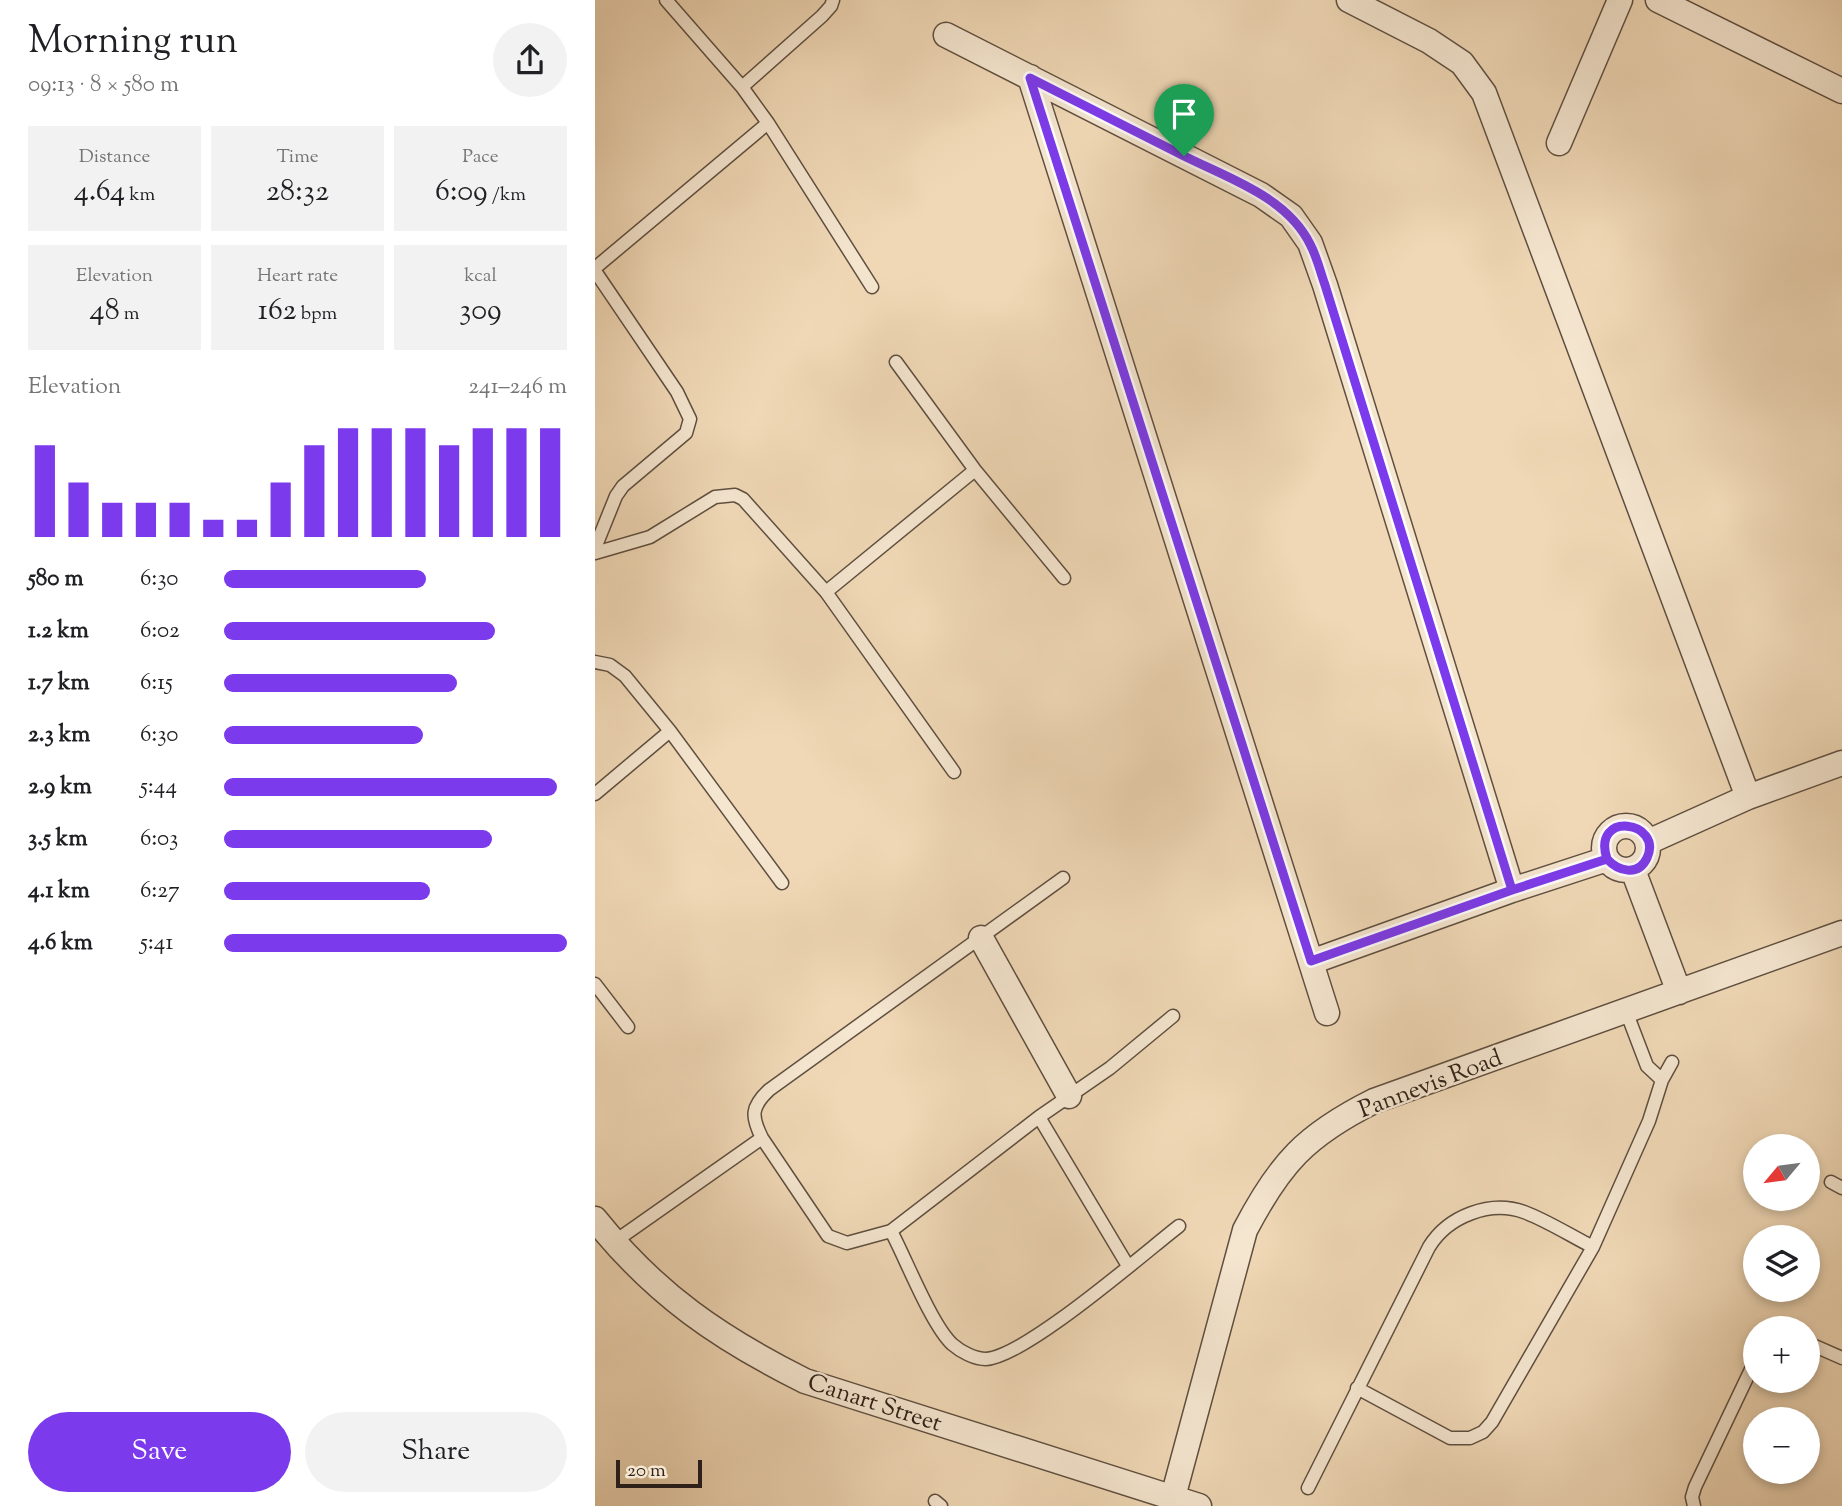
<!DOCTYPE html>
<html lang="en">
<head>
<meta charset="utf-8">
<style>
	body { margin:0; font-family:"Sorts Mill Goudy",serif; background:#f2f2f2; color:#202124; height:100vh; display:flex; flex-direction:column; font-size:26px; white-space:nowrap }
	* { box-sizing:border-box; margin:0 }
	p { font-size:23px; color:#757577 }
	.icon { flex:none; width:38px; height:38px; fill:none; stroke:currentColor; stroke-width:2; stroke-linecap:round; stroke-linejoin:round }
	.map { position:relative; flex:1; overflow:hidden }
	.sheet { display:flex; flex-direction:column; background:#fff; width:595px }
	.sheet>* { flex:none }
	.needle { width:46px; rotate:241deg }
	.tools { position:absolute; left:1148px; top:1134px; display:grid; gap:14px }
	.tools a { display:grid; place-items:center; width:77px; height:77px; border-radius:50%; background:#fff; box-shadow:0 4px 10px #0003; font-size:35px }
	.scale { position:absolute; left:21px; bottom:18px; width:86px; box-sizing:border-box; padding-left:7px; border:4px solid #2f2119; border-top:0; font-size:19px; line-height:24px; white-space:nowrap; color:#2f2119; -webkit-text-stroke:5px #f5e6d0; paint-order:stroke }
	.pin { position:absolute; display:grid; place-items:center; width:60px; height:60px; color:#fff; margin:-72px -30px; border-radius:50% 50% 50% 0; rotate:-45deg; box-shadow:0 0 7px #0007 }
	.pin .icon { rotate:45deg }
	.round { display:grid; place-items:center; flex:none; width:74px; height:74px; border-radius:37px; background:#f2f2f2 }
	.head { display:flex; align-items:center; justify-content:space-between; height:119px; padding:0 28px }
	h1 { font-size:38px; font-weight:600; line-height:52px }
	.figures { display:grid; grid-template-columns:repeat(3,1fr); gap:10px; height:119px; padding:7px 28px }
	.figures div { display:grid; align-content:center; border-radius:0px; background:#f2f2f2; text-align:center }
	.figures b { font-size:30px; font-weight:600 }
	.figures small { font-size:19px; font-weight:400 }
	.figures p { font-size:19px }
	.chart { height:196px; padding:14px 28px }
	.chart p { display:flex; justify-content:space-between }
	.chart svg { width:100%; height:126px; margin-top:7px; stroke:#7c3aed; stroke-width:6 }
	.button { display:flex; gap:14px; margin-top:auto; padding:14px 28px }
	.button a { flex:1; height:80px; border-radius:42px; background:#7c3aed; color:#fff; font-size:28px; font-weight:600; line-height:80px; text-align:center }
	.button a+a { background:#f2f2f2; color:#202124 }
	ul { padding:0 28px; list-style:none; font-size:23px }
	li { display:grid; grid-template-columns:112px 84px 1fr; align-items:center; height:52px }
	li i { height:18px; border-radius:9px; background:#7c3aed }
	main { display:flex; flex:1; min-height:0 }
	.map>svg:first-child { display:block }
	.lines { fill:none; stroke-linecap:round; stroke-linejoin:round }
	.service-casing { stroke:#5f4f40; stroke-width:15 }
	.minor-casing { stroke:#5f4f40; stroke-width:27 }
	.service { stroke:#f5e6d0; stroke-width:12 }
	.minor { stroke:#f5e6d0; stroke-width:24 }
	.route-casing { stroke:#fff; stroke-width:14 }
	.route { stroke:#7c3aed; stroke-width:9 }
	.labels { text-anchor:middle; stroke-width:5; stroke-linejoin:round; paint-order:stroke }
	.street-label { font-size:24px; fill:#2f2119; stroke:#f5e6d0 }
</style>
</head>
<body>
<main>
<section class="sheet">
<div class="head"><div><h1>Morning run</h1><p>09:13 · 8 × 580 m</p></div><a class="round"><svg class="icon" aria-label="share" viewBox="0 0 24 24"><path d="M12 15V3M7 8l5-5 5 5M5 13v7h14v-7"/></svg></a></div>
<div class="figures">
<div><p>Distance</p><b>4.64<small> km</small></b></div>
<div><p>Time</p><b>28:32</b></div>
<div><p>Pace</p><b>6:09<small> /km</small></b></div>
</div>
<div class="figures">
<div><p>Elevation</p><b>48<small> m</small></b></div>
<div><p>Heart rate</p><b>162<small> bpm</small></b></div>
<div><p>kcal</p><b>309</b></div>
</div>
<div class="chart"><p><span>Elevation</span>241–246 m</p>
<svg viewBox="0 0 160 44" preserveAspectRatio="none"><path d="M5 44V12M15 44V25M25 44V32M35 44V32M45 44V32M55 44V38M65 44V38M75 44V25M85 44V12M95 44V6M105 44V6M115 44V6M125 44V12M135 44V6M145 44V6M155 44V6"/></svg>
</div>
<ul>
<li><b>580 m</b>6:30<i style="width:59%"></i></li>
<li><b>1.2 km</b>6:02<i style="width:79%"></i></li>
<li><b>1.7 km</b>6:15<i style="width:68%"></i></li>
<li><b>2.3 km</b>6:30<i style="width:58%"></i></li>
<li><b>2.9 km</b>5:44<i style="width:97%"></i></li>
<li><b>3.5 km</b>6:03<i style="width:78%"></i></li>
<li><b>4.1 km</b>6:27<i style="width:60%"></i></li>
<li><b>4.6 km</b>5:41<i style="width:100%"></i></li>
</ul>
<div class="button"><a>Save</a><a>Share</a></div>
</section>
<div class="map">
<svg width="1247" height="1506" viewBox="0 0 1247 1506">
	<rect width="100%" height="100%" fill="#f0d8b6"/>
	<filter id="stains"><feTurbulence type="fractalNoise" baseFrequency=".00286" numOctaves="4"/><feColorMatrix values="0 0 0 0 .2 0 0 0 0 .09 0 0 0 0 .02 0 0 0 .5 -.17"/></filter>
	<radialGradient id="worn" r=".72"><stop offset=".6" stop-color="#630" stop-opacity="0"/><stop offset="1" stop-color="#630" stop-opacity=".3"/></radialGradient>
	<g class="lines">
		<!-- service casing -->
		<g class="service-casing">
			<path id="service" d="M71 0 147 87 173 123 277 287
				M147 87 227 16 236 6 238 0
				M0 268 173 123
				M0 271 82 392 95 419 91 433 28 486 21 496 0 548
				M301 362 380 470 469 578
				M0 553 55 537 120 497 140 495 148 499 231 592 359 772
				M231 592 380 470
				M0 662 15 665 30 676 75 731 187 883
				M0 794 75 731
				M468 878 174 1090C156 1107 156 1116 167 1138L233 1236 252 1243 296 1231 444 1117 515 1068 578 1016
				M0 984 33 1027
				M1031 1011 1052 1066 1067 1080
				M444 1117 533 1266
				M1236 1182 1247 1188
				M296 1231C311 1259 336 1324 357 1344 366 1352 380 1359 391 1359 430 1357 548 1254 584 1226
				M19 1242 167 1138
				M1213 1343 1247 1358
				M762 1388 855 1438H875L888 1432 897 1422 998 1247 1054 1121 1067 1080 1077 1062
				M713 1488 834 1247C853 1216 895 1200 929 1212 953 1221 976 1236 998 1247
				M340 1501 346 1506
				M1099 1506 1097 1497 1100 1487 1160 1361"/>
		</g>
		<!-- minor casing -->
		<g class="minor-casing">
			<path id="minor" d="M754 0 834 41 867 63 889 93 1153 797
				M1063 0 1247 91
				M351 35 666 195 696 216 715 243 730 285 917 890
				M435 77 732 1013
				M964 143 1025 0
				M1009 848a22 22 0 1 1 44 0a22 22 0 1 1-44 0Z
				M1053 842 1153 797 1247 763
				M1038 870 1084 992
				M386 938 474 1096
				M716 962 917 890 1012 859
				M0 1219C61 1295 124 1338 210 1381L604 1506
				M578 1497 650 1230C685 1163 711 1135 779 1101L1247 933"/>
		</g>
		<!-- service -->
		<use href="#service" class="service"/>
		<!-- minor -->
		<use href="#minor" class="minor"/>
	</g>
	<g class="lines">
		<!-- route casing -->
		<g class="route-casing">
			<path id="route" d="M589 156C633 178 692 197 715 244 722 257 725 271 730 285L917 890 1012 859C1023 871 1043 877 1052 858 1069 821 996 810 1012 859L917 890 716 961 435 78 589 156"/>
		</g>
		<!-- route -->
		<use href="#route" class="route"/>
	</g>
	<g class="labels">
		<!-- street labels -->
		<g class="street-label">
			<text transform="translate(835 1083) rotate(-21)" y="8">Pannevis Road</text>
			<text transform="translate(280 1402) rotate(18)" y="8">Canart Street</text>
		</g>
	</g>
	<rect width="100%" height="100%" filter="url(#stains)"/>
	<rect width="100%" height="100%" fill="url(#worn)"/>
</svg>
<div class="tools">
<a><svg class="needle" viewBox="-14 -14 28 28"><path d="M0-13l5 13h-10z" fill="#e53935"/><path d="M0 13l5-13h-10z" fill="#757577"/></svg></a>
<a><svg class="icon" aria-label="layers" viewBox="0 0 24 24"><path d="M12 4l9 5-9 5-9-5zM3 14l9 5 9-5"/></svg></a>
<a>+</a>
<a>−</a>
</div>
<div class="scale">20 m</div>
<div class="pin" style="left:589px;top:156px;background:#1e9e55"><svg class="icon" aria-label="arrive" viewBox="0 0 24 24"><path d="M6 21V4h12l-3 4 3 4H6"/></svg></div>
</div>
</main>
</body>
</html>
